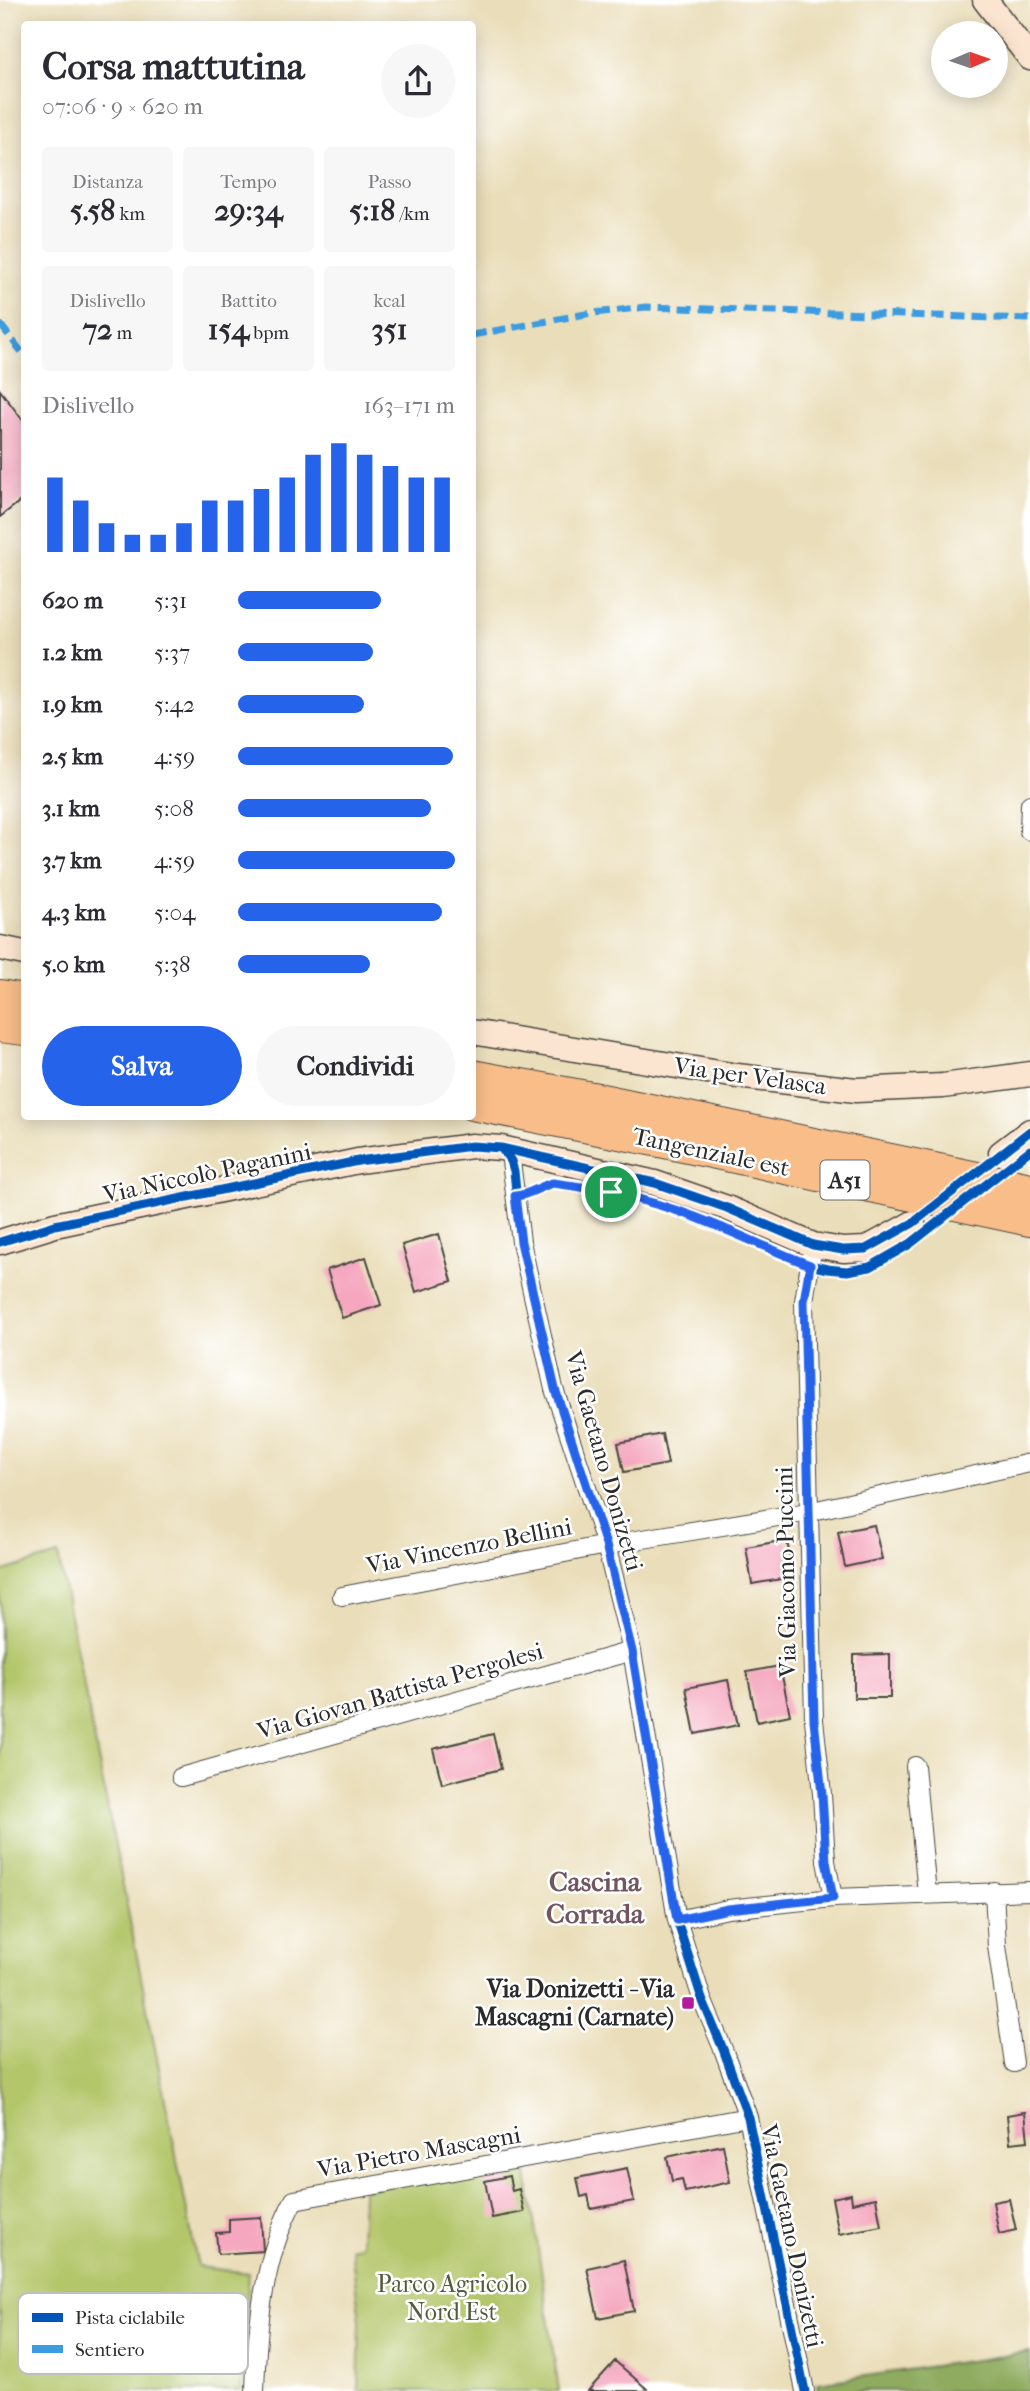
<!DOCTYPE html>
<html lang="it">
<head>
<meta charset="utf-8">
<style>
	body { margin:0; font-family:"IM FELL French Canon",serif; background:#f7f7f7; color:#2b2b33; height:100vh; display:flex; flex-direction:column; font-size:26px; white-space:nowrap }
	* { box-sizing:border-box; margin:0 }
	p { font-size:23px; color:#7c7c81 }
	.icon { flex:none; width:38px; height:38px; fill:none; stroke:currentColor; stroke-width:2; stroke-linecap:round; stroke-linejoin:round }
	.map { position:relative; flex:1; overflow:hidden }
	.details { position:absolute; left:21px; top:21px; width:455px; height:1099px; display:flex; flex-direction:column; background:#fff; border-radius:7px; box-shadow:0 4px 18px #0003 }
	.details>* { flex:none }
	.needle { width:46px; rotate:88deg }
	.fabs { position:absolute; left:931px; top:21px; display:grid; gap:14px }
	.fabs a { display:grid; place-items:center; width:77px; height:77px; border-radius:50%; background:#fff; box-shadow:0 4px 18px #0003; font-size:35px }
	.pin { position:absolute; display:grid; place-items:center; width:60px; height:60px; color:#fff; margin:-30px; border:4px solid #fff; border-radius:50%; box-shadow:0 2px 7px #0007 }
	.round { display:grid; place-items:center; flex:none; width:74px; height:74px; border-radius:37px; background:#f7f7f7 }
	.summary { display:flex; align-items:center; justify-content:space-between; height:119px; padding:0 21px }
	h1 { font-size:38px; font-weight:700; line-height:52px }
	.figures { display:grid; grid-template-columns:repeat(3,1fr); gap:10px; height:119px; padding:7px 21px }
	.figures div { display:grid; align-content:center; border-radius:7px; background:#f7f7f7; text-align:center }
	.figures b { font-size:30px; font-weight:700 }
	.figures small { font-size:19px; font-weight:400 }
	.figures p { font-size:19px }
	.chart { height:196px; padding:14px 21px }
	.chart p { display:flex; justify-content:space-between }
	.chart svg { width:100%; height:126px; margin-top:7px; stroke:#2563eb; stroke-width:6 }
	.primary-button { display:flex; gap:14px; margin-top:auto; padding:14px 21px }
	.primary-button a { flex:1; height:80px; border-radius:42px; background:#2563eb; color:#fff; font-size:28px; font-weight:700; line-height:80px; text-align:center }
	.primary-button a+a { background:#f7f7f7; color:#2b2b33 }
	ul { padding:0 21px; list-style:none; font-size:23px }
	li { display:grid; grid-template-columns:112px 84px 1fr; align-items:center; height:52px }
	li i { height:18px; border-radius:9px; background:#2563eb }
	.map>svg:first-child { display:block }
	.green { fill:#b3c66a; stroke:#6f784a; stroke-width:2 }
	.forest { fill:#8eab5e; stroke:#5c6b44; stroke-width:2 }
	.building { fill:#f5a7bf }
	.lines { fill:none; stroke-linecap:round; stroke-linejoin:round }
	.street-casing { stroke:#484640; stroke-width:20 }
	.secondary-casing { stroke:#484640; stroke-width:27 }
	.highway-casing { stroke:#484640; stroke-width:34 }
	.street { stroke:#fff; stroke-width:18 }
	.secondary { stroke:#fce5d0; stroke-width:24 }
	.highway { stroke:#f8bd89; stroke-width:32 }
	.quiet { stroke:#3d9ce1; stroke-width:7; stroke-dasharray:14 7; stroke-linecap:butt }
	.cycleway-casing { stroke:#fff; stroke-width:13 }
	.cycleway { stroke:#0057b8; stroke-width:9 }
	.route-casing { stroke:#fff; stroke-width:14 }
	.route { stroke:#2563eb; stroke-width:9 }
	.poi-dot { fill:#b5179e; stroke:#fff; stroke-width:2.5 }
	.labels { text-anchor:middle; stroke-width:5; stroke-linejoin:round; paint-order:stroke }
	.shield { fill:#fff; stroke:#6b6b6b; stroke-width:2 }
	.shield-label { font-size:23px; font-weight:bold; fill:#2b2b2b }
	.street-label { font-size:24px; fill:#2b2b2b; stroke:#fff }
	.poi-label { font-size:24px; font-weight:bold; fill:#2b2b2b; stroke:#fff; text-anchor:end }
	.park-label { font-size:24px; fill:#545a3e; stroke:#fff }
	.quarter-label { font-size:28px; font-weight:bold; fill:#72565f; stroke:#fff }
	.key { fill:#fff; stroke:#bfbfbf; stroke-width:2 }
	.key-label { font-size:19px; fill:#2b2b2b }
</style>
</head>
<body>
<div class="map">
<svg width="1030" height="2391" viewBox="0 0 1030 2391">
	<rect width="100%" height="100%" fill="#fff"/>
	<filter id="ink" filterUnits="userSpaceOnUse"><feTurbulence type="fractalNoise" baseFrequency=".0143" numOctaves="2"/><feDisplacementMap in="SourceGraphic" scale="14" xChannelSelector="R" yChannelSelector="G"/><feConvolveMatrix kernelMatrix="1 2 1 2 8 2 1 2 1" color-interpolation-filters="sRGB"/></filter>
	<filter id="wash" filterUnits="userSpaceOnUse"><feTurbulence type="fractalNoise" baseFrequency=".00686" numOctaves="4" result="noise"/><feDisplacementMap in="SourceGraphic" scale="28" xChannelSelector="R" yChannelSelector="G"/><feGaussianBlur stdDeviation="1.57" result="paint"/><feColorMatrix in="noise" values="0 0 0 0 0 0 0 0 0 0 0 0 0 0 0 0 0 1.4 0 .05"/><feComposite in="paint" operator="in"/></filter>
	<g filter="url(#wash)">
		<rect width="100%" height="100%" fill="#eadeba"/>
		<!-- green -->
		<path class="green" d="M58 1555 198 2267 249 2273 241 2391H0V1572Z
			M525 2160 559 2391H358L360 2321 351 2248 361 2245 363 2190Z"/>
		<!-- forest -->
		<path class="forest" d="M1030 2352V2391H818L817 2383Z"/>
		<g id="blocks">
			<!-- building -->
			<path class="building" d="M0 390 24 422V498L0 517Z
				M439 1234 452 1281 416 1292 402 1245Z
				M366 1257 381 1305 342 1318 327 1270Z
				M662 1434 668 1464 624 1472 618 1443Z
				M874 1525 882 1559 845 1567 838 1532Z
				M787 1540 793 1577 752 1584 746 1547Z
				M890 1654V1698H854V1655Z
				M780 1666 790 1715 757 1722 747 1672Z
				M728 1680 738 1725 695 1734 686 1688Z
				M493 1734 501 1769 442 1784 433 1749Z
				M1025 2112 1028 2141 1010 2143 1007 2115Z
				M723 2145 730 2182 685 2192 682 2179 672 2181 667 2157Z
				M627 2168 634 2201 591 2209 588 2195 581 2197 577 2178Z
				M509 2176 512 2191 519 2189 524 2212 492 2218 485 2181Z
				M851 2194 852 2203 876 2198 881 2226 839 2234 832 2198Z
				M1009 2199 1016 2230 999 2234 993 2202Z
				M261 2217 263 2251 218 2254 216 2233 229 2232V2219Z
				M624 2260 634 2311 598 2318 587 2268Z
				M615 2361 647 2389 646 2391H588Z"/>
		</g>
	</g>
	<g filter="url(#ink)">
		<use href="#blocks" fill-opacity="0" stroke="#484640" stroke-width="2"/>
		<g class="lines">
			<!-- street casing -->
			<g class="street-casing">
				<path id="street" d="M1029 831 1030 804
					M511 1161 521 1242 554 1389 606 1545 632 1651 677 1920 702 1999 723 2049 748 2117 805 2391
					M813 1245 804 1301 814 1720 822 1794 826 1861 833 1898
					M342 1596 606 1545 808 1512 1030 1463
					M915 1766 927 1894
					M181 1777 632 1651
					M994 1891 997 1946 1014 2063
					M677 1920 728 1909 833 1898 1030 1891
					M255 2391C257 2327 263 2258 294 2200L748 2117"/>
			</g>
			<!-- secondary casing -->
			<g class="secondary-casing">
				<path id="secondary" d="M985 0 1030 58
					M0 948 24 953
					M472 1032 737 1076 856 1090 943 1086 1030 1074
					M1001 1153 1030 1131
					M0 1242 55 1225 358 1161 472 1146 501 1148 655 1183 727 1208 813 1245 843 1250 866 1249 913 1223"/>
			</g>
			<!-- highway casing -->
			<g class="highway-casing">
				<path id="highway" d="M0 996 24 1000
					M0 1026 24 1029
					M472 1076 592 1098 1030 1189
					M472 1104 660 1141 1030 1220"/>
			</g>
			<!-- street -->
			<use href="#street" class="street"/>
			<!-- secondary -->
			<use href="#secondary" class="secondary"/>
			<!-- highway -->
			<use href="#highway" class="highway"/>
			<!-- quiet -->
			<path class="quiet" d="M0 324 24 355
				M472 335 586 314 646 307 1030 319"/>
			<!-- cycleway casing -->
			<g class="cycleway-casing">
				<path id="cycleway" d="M501 1148 511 1161 514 1171 521 1242 554 1389 606 1545 632 1651 677 1920 702 1999 723 2049 748 2117 805 2391
					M515 1196C529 1196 540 1183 555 1183 582 1184 609 1191 634 1198 695 1215 751 1243 810 1265L827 1269 847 1271 870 1267 910 1244 1030 1150
					M0 1242 55 1225 358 1161 472 1146 501 1148 655 1183 727 1208 813 1245 843 1250 866 1249 913 1223 1030 1131"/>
			</g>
			<!-- cycleway -->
			<use href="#cycleway" class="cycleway"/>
		</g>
	</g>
	<g class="lines" filter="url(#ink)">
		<!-- route casing -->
		<g class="route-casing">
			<path id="route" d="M553 1183C609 1190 663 1203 715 1225 747 1238 778 1253 810 1265L804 1301 814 1720 822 1794 826 1861 833 1898 728 1909 677 1920 632 1651 606 1545 555 1389 521 1242 515 1196C528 1196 540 1186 553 1183Z"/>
		</g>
		<!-- route -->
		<use href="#route" class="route"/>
	</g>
	<!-- markers -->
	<rect class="poi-dot" x="681" y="1996" width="14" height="14" rx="3.5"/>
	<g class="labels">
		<!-- shield labels -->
		<rect class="shield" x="820.5" y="1160.5" width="49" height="39" rx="5"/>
		<g class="shield-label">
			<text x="845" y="1188">A51</text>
		</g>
		<!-- street labels -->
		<g class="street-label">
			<text transform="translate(750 1076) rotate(8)" y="8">Via per Velasca</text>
			<text transform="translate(711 1152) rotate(12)" y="8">Tangenziale est</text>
			<text transform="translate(207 1173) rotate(-12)" y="8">Via Niccolò Paganini</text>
			<text transform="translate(604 1461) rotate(74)" y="8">Via Gaetano Donizetti</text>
			<text transform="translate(469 1546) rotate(-11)" y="8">Via Vincenzo Bellini</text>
			<text transform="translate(786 1572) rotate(-91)" y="8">Via Giacomo Puccini</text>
			<text transform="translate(400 1691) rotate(-16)" y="8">Via Giovan Battista Pergolesi</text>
			<text transform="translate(419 2152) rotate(-10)" y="8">Via Pietro Mascagni</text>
			<text transform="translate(792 2236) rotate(78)" y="8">Via Gaetano Donizetti</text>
		</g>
		<!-- poi labels -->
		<g class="poi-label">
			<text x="674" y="1997">Via Donizetti - Via<tspan x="674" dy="28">Mascagni (Carnate)</tspan></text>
		</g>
		<!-- park labels -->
		<g class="park-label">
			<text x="452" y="2292">Parco Agricolo<tspan x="452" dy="28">Nord Est</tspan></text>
		</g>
		<!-- quarter labels -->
		<g class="quarter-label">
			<text x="595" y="1891">Cascina<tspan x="595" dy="32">Corrada</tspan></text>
		</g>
	</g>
	<!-- legend -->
	<rect x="18" y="2293" width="230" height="81" rx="10" class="key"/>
	<rect x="32" y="2313" width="31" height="9" fill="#0057b8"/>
	<rect x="32" y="2345" width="31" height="8" fill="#3d9ce1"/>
	<g class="key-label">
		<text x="75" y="2324">Pista ciclabile</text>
		<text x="75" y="2356">Sentiero</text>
	</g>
</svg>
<div class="fabs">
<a><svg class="needle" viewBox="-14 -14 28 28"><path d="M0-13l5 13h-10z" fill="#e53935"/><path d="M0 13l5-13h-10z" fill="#7c7c81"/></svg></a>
</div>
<div class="pin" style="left:611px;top:1192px;background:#1e9e55"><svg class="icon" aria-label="arrive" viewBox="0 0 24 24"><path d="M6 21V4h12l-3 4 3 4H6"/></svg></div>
<section class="details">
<div class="summary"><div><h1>Corsa mattutina</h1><p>07:06 · 9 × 620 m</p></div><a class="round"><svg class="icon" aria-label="share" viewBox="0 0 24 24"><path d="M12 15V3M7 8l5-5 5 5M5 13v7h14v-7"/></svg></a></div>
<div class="figures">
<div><p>Distanza</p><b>5.58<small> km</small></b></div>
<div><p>Tempo</p><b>29:34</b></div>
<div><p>Passo</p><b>5:18<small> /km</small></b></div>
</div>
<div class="figures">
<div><p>Dislivello</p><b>72<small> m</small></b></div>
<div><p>Battito</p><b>154<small> bpm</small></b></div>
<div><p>kcal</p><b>351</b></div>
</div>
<div class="chart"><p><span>Dislivello</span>163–171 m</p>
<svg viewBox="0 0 160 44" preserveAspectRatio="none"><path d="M5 44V18M15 44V26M25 44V34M35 44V38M45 44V38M55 44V34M65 44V26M75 44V26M85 44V22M95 44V18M105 44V10M115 44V6M125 44V10M135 44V14M145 44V18M155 44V18"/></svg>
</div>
<ul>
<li><b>620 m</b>5:31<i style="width:66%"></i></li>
<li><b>1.2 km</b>5:37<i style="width:62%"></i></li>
<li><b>1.9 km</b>5:42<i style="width:58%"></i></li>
<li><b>2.5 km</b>4:59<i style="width:99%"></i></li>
<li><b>3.1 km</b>5:08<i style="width:89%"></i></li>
<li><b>3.7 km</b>4:59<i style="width:100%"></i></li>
<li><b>4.3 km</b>5:04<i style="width:94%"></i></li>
<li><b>5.0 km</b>5:38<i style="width:61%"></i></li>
</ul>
<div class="primary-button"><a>Salva</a><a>Condividi</a></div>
</section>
</div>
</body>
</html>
